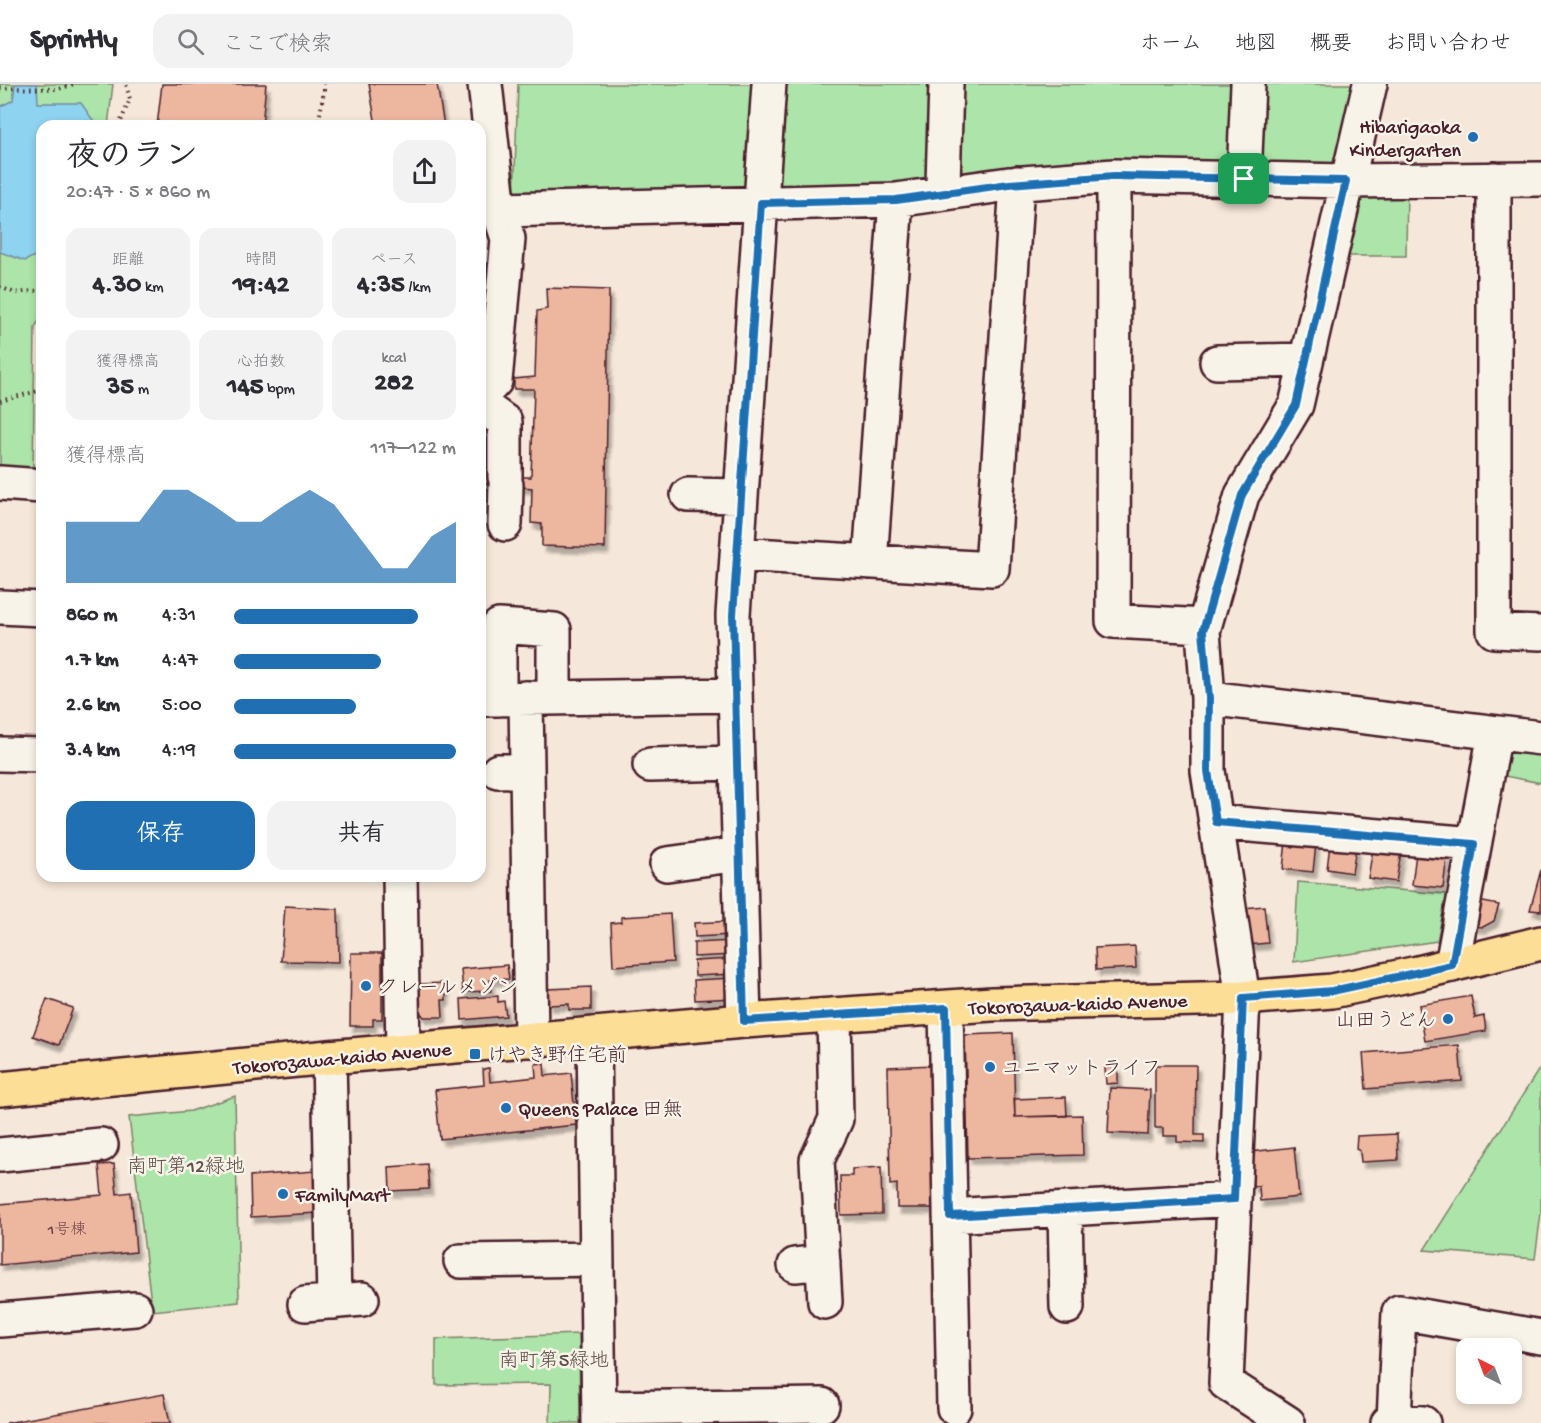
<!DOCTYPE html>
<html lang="ja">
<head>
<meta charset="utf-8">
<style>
	body { margin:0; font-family:"Gochi Hand","Klee One",sans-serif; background:#f2f2f3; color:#2b2b33; height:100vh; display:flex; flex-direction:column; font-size:22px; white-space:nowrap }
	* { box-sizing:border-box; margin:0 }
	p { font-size:20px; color:#7c7c81 }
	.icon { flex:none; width:33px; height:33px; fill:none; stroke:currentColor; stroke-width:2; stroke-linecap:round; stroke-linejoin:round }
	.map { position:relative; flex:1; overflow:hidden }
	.details { position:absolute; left:36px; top:36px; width:450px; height:762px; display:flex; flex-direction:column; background:#fff; border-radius:18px; box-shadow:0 3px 9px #0003 }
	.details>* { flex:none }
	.needle { width:39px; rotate:318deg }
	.controls { position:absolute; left:1456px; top:1254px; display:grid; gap:12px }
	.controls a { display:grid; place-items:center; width:66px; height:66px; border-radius:12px; background:#fff; box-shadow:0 3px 9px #0003; font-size:30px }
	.pin { position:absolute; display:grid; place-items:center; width:51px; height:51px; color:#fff; margin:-26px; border-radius:12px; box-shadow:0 3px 9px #0006 }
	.round { display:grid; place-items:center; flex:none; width:63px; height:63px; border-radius:18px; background:#f2f2f3 }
	.headline { display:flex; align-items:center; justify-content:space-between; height:102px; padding:0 30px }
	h1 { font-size:33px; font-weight:700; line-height:45px }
	.figures { display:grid; grid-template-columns:repeat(3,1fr); gap:9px; height:102px; padding:6px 30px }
	.figures div { display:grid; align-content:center; border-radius:15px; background:#f2f2f3; text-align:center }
	.figures b { font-size:26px; font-weight:700 }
	.figures small { font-size:16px; font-weight:400 }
	.figures p { font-size:16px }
	.chart { height:168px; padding:12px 30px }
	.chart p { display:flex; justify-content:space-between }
	.chart svg { width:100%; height:108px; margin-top:6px; fill:#1f6fb2; opacity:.7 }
	.cta { display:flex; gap:12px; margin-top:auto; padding:12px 30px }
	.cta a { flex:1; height:69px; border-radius:18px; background:#1f6fb2; color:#fff; font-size:24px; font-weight:700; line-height:69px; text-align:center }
	.cta a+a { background:#f2f2f3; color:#2b2b33 }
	ul { padding:0 30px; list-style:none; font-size:20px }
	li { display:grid; grid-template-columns:96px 72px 1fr; align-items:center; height:45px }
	li i { height:15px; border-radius:8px; background:#1f6fb2 }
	header { display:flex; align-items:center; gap:36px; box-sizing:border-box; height:84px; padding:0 30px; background:#fff; border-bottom:2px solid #e1e1e2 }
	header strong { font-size:28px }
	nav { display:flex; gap:33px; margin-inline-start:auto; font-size:21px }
	.search { width:420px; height:54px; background:#f2f2f3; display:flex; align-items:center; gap:15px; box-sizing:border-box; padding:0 21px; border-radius:18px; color:#7c7c81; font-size:22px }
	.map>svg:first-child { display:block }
	.green { fill:#ace4a9; stroke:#7b826a; stroke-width:1.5 }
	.water { fill:#8ed3ef; stroke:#738ba1; stroke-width:1.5 }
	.building { fill:#ecb69f; stroke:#4a1f2b; stroke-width:1.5; filter:url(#shadow) }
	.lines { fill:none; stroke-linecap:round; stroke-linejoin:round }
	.minor-casing { stroke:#4a1f2b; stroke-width:38 }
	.major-casing { stroke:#4a1f2b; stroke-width:38 }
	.path { stroke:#4a1f2b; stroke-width:4; stroke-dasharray:1.5 4.5; stroke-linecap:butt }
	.minor { stroke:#f7f3e8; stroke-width:33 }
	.major { stroke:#fcde96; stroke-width:33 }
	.route-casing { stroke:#fff; stroke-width:12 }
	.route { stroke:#1f6fb2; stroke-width:8 }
	.poi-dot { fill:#1f6fb2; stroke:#f7f3e8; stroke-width:2 }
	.labels { text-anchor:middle; stroke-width:5; stroke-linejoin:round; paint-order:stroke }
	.number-label { font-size:16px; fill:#724548 }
	.poi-label { font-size:20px; fill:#4a1f2b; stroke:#f7f3e8; text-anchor:start }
	.street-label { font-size:20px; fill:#4a1f2b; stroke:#f7f3e8 }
	.park-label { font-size:20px; fill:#62504a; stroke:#f7f3e8 }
</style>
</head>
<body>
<header>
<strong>Sprintly</strong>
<div class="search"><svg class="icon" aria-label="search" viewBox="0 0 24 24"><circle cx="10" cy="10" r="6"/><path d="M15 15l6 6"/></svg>ここで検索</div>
<nav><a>ホーム</a><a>地図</a><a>概要</a><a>お問い合わせ</a></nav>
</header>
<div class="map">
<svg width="1541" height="1339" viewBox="0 0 1541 1339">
	<defs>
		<filter id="shadow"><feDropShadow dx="3.5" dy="6" stdDeviation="1.5" flood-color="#0004"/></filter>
	</defs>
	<rect width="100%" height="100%" fill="#f5e7d9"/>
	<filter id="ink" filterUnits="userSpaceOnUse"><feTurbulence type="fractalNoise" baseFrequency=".0167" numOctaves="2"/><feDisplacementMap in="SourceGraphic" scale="12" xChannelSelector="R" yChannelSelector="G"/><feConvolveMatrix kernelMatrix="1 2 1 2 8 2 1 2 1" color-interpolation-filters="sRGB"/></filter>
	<g filter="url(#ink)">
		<!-- green -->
		<path class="green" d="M0 0H113L108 42H42V232L35 243 33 393 0 390Z
			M518 0H1360L1342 88 869 109 514 115Z
			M1407 102 1406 172H1338L1351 105Z
			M1497 652 1541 657V699L1489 689Z
			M1298 798 1447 810 1437 857 1294 878Z
			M1541 982V1129L1535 1175 1424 1166Z
			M235 1012 239 1218 152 1227 129 1033 191 1027Z
			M579 1250 580 1339H550L551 1300 436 1301V1255Z"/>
		<!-- water -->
		<path class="water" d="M15 0H37L38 19H81L95 39 94 42H42V168L25 177 0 168V23L13 16Z"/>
		<!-- building -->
		<path class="building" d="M162 0H266L262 42H157Z
			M369 0H437L444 42H376Z
			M546 204 609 206 605 464 542 462V440L531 439 532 404 480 399V382H492L490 393H531L534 305H514V295L535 293 537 227 547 225Z
			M1286 757 1316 760 1313 788 1283 785Z
			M1330 760 1356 764 1352 789 1327 785Z
			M1373 764 1401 768 1396 798 1368 794Z
			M1416 769 1447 773 1443 804 1412 801Z
			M1541 786V827L1530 826Z
			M1478 817 1499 821 1494 837 1483 843 1471 842Z
			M285 822 338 825 339 878 281 877Z
			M1264 822 1268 859 1248 861 1244 824Z
			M670 830 673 878 613 882 611 839 621 838V833Z
			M733 837V851L695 853 694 839Z
			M732 857 733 871 694 873V859Z
			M1135 862 1136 884 1096 886 1095 864Z
			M351 869H382V935H373V942H350Z
			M733 875V890L695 892 694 877Z
			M507 881 509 895 490 896 491 907 463 908 461 885Z
			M733 894 734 914 695 916 694 896Z
			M446 899V916H442L443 933H424L419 927 417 900Z
			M591 903V926H569V920L548 921V905Z
			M498 912V918L504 917 506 932 462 936 461 915Z
			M1471 912 1475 934 1484 932 1486 947 1425 957 1419 921Z
			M47 915 73 924 59 961 33 952Z
			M1013 949 1015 1033 1082 1031 1083 1071 968 1074 965 951Z
			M1459 961 1462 997 1366 1005 1363 969Z
			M544 979 545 992 571 989 576 1041 440 1055 435 1006 484 1001 483 985 489 984 490 998 536 993 535 980Z
			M935 981 939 1124H897V1100L890 1101 888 983Z
			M1155 981H1196L1195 1051H1204V1059L1177 1058V1052H1163V1044H1155Z
			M1118 983V999L1106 1000 1105 984Z
			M1110 1004 1150 1006 1148 1051 1108 1049Z
			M1066 1013 1067 1032 1015 1033 1014 1015Z
			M1397 1050 1398 1076 1361 1078 1360 1067 1356 1065 1357 1052Z
			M1294 1063 1299 1113 1260 1117 1259 1102 1253 1103 1250 1068Z
			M114 1080 117 1110 131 1108 136 1168 0 1181V1120L102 1111 99 1081Z
			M427 1080 429 1105 390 1107 389 1083Z
			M881 1083 882 1130 841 1131 840 1092H852V1085Z
			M315 1087 318 1129 251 1133 250 1092Z
			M164 1310 170 1339H6Z"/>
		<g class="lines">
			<!-- minor casing -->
			<g class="minor-casing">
				<path id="minor" d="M1114 92 1113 537 1204 542
					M1244 95 1248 0
					M1494 95V547L1541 549
					M943 100 946 0
					M499 126 896 116 1009 100 1114 92 1346 97 1541 95
					M1217 278 1306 276
					M480 313 495 297 508 155 499 126 485 0
					M480 320 505 338V393
					M0 399 42 402
					M688 411 741 412
					M505 440 506 401
					M737 470 992 485 1017 99
					M870 478 896 116
					M0 523 42 525
					M526 614 531 956
					M1208 614 1541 654
					M480 615 735 611
					M499 615V542L554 546V614
					M0 670 42 671
					M650 681 737 679
					M498 687 527 686
					M1216 738 1474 760
					M667 780 739 770
					M400 792 403 967
					M1452 881 1495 649
					M946 924 954 1324
					M744 937 733 531 769 0
					M594 950 599 1339
					M329 973 334 1218
					M0 1071 101 1061
					M1065 1125 1067 1223
					M950 1132 1234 1115
					M461 1177 596 1175
					M795 1181 823 1178
					M825 1218 817 1076 836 1035 834 931
					M305 1220 362 1215
					M0 1236 135 1225
					M599 1324 822 1321
					M1394 1337 1399 1228 1541 1253
					M1288 1339 1226 1299 1243 914 1208 687V614L1203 547 1242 411 1296 321 1370 0
					M1388 1339 1394 1337 1423 1339"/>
			</g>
			<!-- major casing -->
			<g class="major-casing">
				<path id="major" d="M0 1005 329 973 744 937 992 920 1243 914 1332 907 1418 889 1541 859"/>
			</g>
			<!-- path -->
			<path class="path" d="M0 4 59 5 74 0
				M119 42 130 15 126 0
				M318 42 324 7V0
				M0 203 15 209 42 206
				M0 317 42 306
				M41 372 42 343"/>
			<!-- minor -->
			<use href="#minor" class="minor"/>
			<!-- major -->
			<use href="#major" class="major"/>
		</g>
	</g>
	<g class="lines" filter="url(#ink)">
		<!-- route casing -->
		<g class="route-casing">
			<path id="route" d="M1114 92 1346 97 1296 321 1242 411 1203 547 1209 614 1208 687 1216 738 1474 760 1452 881 1332 907 1243 914 1234 1115 950 1132 946 924 744 937 733 531 761 119 896 116 1009 100Z"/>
		</g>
		<!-- route -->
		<use href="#route" class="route"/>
	</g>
	<!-- markers -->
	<g class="poi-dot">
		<circle cx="1473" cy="53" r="6"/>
		<circle cx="366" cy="902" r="6"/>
		<circle cx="1448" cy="935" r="6"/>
		<rect x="469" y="964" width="12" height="12" rx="3"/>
		<circle cx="990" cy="983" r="6"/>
		<circle cx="506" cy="1024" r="6"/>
		<circle cx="283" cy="1110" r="6"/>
	</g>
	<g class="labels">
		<!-- number labels -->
		<g class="number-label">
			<text x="67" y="1150">1号棟</text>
		</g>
		<!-- poi labels -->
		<g class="poi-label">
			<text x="1461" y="49" text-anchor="end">Hibarigaoka<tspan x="1461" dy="23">Kindergarten</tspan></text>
			<text x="378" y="909">クレールメゾン</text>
			<text x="1436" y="942" text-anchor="end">山田うどん</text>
			<text x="487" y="977">けやき野住宅前</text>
			<text x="1002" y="990">ユニマットライフ</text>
			<text x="518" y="1031">Queens Palace 田無</text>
			<text x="295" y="1117">FamilyMart</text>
		</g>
		<!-- street labels -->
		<g class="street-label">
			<text transform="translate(1078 919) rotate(-2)" y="7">Tokorozawa-kaido Avenue</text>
			<text transform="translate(342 973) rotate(-5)" y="7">Tokorozawa-kaido Avenue</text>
		</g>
		<!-- park labels -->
		<g class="park-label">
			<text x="186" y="1088">南町第12緑地</text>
			<text x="554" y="1282">南町第5緑地</text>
		</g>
	</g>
</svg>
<div class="controls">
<a><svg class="needle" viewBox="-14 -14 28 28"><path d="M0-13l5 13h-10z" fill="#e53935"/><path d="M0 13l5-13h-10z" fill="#7c7c81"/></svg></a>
</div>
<div class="pin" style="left:1244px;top:95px;background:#1e9e55"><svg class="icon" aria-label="arrive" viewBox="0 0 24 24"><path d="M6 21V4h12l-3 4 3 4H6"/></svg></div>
<section class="details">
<div class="headline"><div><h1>夜のラン</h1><p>20:47 · 5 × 860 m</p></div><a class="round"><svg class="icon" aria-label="share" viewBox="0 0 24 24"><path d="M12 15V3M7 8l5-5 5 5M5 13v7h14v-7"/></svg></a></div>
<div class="figures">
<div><p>距離</p><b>4.30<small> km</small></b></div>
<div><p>時間</p><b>19:42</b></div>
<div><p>ペース</p><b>4:35<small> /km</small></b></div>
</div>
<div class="figures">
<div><p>獲得標高</p><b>35<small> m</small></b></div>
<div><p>心拍数</p><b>145<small> bpm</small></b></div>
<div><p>kcal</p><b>282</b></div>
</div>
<div class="chart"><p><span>獲得標高</span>117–122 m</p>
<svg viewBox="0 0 160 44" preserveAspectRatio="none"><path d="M0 44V19L10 19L20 19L30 19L40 6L50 6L60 12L70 19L80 19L90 12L100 6L110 12L120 25L130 38L140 38L150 25L160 19V44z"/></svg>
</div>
<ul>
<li><b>860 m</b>4:31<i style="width:83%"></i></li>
<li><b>1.7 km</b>4:47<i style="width:66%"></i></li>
<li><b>2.6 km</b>5:00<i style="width:55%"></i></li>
<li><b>3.4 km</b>4:19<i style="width:100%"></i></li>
</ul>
<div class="cta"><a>保存</a><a>共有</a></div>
</section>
</div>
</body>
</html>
